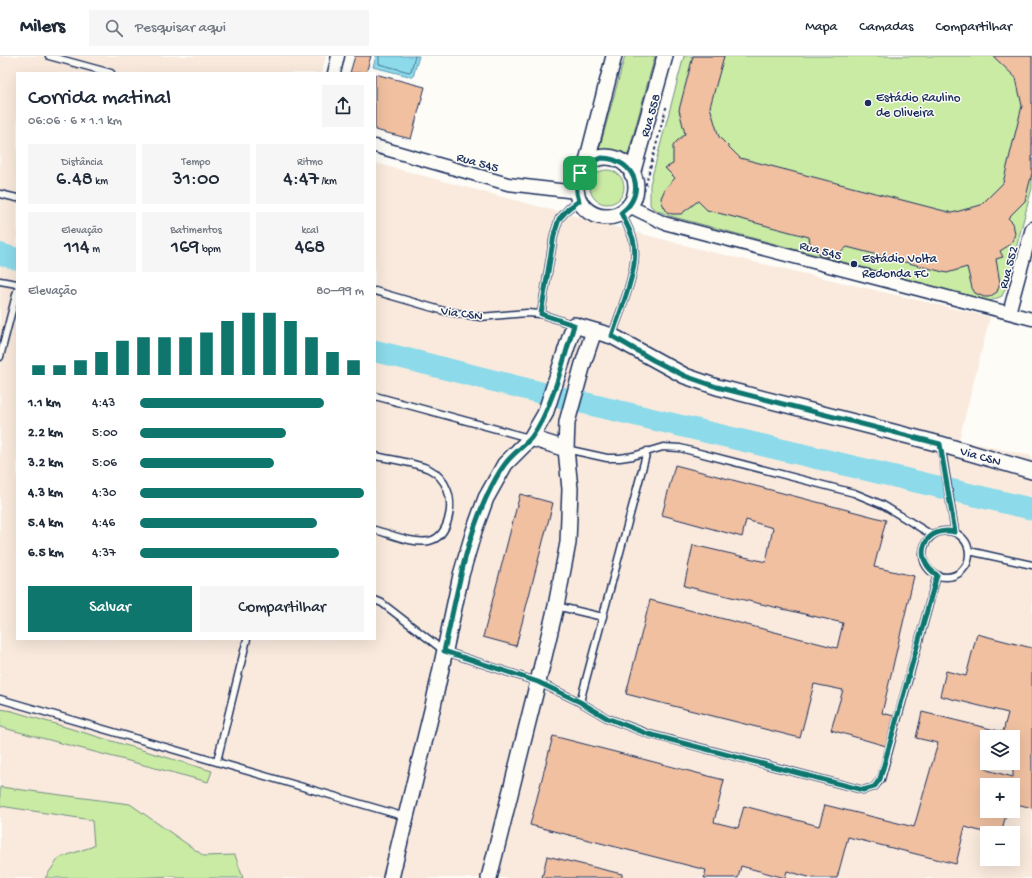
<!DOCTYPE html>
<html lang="pt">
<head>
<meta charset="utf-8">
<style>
	body { margin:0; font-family:"Gochi Hand",sans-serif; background:#f6f6f7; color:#1f2937; height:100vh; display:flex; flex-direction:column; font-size:15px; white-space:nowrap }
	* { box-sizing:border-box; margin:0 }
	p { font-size:13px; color:#747a83 }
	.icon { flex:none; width:22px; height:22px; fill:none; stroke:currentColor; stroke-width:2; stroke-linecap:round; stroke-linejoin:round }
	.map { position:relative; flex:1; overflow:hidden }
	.panel { position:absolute; left:16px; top:16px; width:360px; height:568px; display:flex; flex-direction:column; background:#fff; border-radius:0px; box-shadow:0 4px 16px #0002 }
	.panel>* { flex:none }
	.buttons { position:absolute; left:980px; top:674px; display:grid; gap:8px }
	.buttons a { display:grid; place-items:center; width:40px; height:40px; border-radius:0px; background:#fff; box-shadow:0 4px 16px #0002; font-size:20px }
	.pin { position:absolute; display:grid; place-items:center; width:34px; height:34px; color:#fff; margin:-17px; border-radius:8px; box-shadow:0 2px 6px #0006 }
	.round { display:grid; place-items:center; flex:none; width:42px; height:42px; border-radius:0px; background:#f6f6f7 }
	.head { display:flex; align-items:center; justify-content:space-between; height:68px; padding:0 12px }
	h1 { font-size:22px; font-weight:600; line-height:30px }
	.stats { display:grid; grid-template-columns:repeat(3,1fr); gap:6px; height:68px; padding:4px 12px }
	.stats div { display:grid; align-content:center; border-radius:0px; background:#f6f6f7; text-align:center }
	.stats b { font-size:20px; font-weight:600 }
	.stats small { font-size:11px; font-weight:400 }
	.stats p { font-size:11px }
	.chart { height:112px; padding:8px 12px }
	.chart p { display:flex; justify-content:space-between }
	.chart svg { width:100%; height:72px; margin-top:4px; stroke:#0f766e; stroke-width:6 }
	.primary-button { display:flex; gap:8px; margin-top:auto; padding:8px 12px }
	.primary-button a { flex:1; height:46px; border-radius:0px; background:#0f766e; color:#fff; font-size:16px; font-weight:600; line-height:46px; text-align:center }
	.primary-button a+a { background:#f6f6f7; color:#1f2937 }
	ul { padding:0 12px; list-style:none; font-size:13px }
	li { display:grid; grid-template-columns:64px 48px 1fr; align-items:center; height:30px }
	li i { height:10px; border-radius:5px; background:#0f766e }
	header { display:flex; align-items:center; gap:24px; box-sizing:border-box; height:56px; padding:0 20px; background:#fff; border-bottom:1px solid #e0e1e3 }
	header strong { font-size:19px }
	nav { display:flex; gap:22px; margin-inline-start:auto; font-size:14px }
	.search { width:280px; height:36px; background:#f6f6f7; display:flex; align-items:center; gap:10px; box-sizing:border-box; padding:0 14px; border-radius:0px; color:#747a83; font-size:15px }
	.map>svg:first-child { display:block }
	.built { fill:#f9eadd; fill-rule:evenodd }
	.green { fill:#caeba4; stroke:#728d81 }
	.water { fill:#8cdaea; stroke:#5f96b2 }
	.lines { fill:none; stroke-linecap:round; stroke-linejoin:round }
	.shore { stroke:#487396; stroke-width:1 }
	.river { stroke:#8cdaea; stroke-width:22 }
	.building { fill:#f0c0a1; stroke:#1b2f5e; fill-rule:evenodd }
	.service-casing { stroke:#1b2f5e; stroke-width:9 }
	.minor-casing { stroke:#1b2f5e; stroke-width:15 }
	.tertiary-casing { stroke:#1b2f5e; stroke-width:18 }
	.path { stroke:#1b2f5e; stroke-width:2; stroke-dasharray:3 3; stroke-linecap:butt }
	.service { stroke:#fdfcf7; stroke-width:6 }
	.minor { stroke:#fdfcf7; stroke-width:12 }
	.tertiary { stroke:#fdfcf7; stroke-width:15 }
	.route-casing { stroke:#fff; stroke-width:8 }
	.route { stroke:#0f766e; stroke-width:5 }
	.poi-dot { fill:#1b2f5e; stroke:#fdfcf7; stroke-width:1.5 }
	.labels { text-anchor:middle; stroke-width:3; stroke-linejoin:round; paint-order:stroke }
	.poi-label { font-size:13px; fill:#1b2f5e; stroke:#fdfcf7; text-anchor:start }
	.street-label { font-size:13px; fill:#1b2f5e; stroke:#fdfcf7 }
</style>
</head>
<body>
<header>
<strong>Milers</strong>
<div class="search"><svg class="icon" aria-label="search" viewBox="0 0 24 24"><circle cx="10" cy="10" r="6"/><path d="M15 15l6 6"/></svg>Pesquisar aqui</div>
<nav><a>Mapa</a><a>Camadas</a><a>Compartilhar</a></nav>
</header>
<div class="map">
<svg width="1032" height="822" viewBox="0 0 1032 822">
	<rect width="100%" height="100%" fill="#fdfcf7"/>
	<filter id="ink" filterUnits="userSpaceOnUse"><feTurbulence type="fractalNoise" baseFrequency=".025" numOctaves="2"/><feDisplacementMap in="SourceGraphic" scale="8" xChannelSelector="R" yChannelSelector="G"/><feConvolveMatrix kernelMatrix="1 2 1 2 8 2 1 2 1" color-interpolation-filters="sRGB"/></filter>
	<g filter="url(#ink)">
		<!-- built -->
		<path class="built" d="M0 0H326L322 17H17V583H375V107L703 194 990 261 959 384 1032 400V822H0ZM987 681H1013V707H987ZM987 729H1013V755H987ZM987 777H1013V803H987Z"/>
		<!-- green -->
		<path class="green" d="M625 0H655L627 102 611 95 599 94Z
			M684 0H1032V132L1006 230 1002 240 990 245 670 160 654 153 650 149V128Z
			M590 131a17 17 0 1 1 34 0a17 17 0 1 1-34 0Z
			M0 653 12 655 212 715 208 726 0 671Z
			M0 731 130 748 204 800 235 799 243 822H177L175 820 131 822H45L59 802 94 790 92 764 0 750Z"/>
		<!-- water -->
		<path class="water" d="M376 0H419L413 21 373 11Z"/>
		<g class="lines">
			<!-- shore -->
			<path class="shore" d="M379 0V8L409 16 411 15 415 0"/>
			<!-- river -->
			<path class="river" d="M0 198 17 203
				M375 295 542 337 1032 453"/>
		</g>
		<!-- building -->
		<path class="building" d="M355 0H371L366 17H350Z
			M693 0H724L710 51 719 81 740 102 952 157 981 149 1003 127 1022 50 1016 22 993 0H1032V117L1025 145 1008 162 1013 167 1015 178 1011 188 1000 195 1003 201 996 203 1000 227 997 236 989 241H984L975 237 972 232 967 211 947 217 847 191 838 199 825 201 814 194 810 187 809 181 707 154 698 145 681 158H672L667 156 662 147 661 142 665 133 675 122 665 112 673 108V90L676 86 685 78 679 54Z
			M375 18 425 31 411 83 375 74Z
			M675 409 886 464 874 511 914 520 882 657 894 660 886 690 831 674 843 634 814 628 800 682 626 638 650 544 837 592 843 567 684 530 693 489 766 506 773 472 746 464 742 481 662 459Z
			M520 438 553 447 516 590 483 581Z
			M977 578 1032 592V752L1013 747V729H987V755L1006 759 1001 777H987L965 771 956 808 848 781 837 822H812L787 815 785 822 741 810 738 822H704L706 814 530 769 553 680 724 724 714 766 738 772 744 750 819 770 825 749 914 771 938 687 916 682 922 656 1003 676 1008 657 940 640 946 615 966 620ZM987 681H1013V721L987 714Z
			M547 800 622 818V822H542Z"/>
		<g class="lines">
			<!-- service casing -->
			<g class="service-casing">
				<path id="service" d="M49 0 111 17
					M0 138 17 142
					M0 225 17 228
					M375 235 444 255 480 261 527 257 541 258 574 269
					M541 258 554 179 559 163 569 152 579 145
					M612 280C620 254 641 210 633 183 630 174 625 165 621 157
					M0 301 17 235
					M375 340 529 382
					M941 389 955 476
					M566 393 607 402H620L633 400 663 391 680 392 854 437 883 449 932 479
					M375 400C390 403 416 407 429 413 437 417 444 425 447 433 454 449 449 481 429 485 412 488 391 478 375 474
					M923 498a23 23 0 1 1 46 0a23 23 0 1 1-46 0Z
					M969 495 1032 509
					M375 544 382 547 444 595 538 626 580 646 607 662 649 678 863 734 874 731 881 723 937 519
					M556 550 603 561
					M0 643 406 761
					M580 646 647 395
					M217 705 247 583"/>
			</g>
			<!-- minor casing -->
			<g class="minor-casing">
				<path id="minor" d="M334 17 338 0
					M375 90 508 128 576 136
					M629 150 664 167 1032 263
					M1009 257 1032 172"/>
			</g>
			<!-- tertiary casing -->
			<g class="tertiary-casing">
				<path id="tertiary" d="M576 131a30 30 0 1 1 60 0a30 30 0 1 1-60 0Z
					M586 109 614 0
					M632 118 665 0
					M531 382 566 393
					M391 822 433 650 461 519 474 475 486 442 505 408 531 382 545 358 574 269 612 280 685 320 717 331 940 388 1032 415
					M489 822 538 626 556 550 568 487 570 433 566 393 567 366 583 308 594 275"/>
			</g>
			<!-- path -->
			<path class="path" d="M571 122 573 114
				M644 135 667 48"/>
			<!-- service -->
			<use href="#service" class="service"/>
			<!-- minor -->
			<use href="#minor" class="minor"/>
			<!-- tertiary -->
			<use href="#tertiary" class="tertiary"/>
		</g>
	</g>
	<g class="lines" filter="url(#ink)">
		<!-- route casing -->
		<g class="route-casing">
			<path id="route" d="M602 102C635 103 648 137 621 157 625 165 630 174 633 183 641 210 620 254 612 280L653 304 685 320 717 331 940 388 955 476C924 469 911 502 937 519L880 723 874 731 863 734 648 678 607 662 580 646 538 626 444 595C456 544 464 490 486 442 491 431 498 417 505 408 512 398 523 391 531 382 552 354 564 302 574 269L541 258 554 179 559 163 569 152 579 145C572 124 581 107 602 102Z"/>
		</g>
		<!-- route -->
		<use href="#route" class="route"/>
	</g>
	<!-- markers -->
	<g class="poi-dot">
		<circle cx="868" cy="47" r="4"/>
		<circle cx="854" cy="208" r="4"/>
	</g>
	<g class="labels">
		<!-- poi labels -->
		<g class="poi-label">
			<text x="876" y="45">Estádio Raulino<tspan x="876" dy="15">de Oliveira</tspan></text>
			<text x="862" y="206">Estádio Volta<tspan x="862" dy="15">Redonda FC</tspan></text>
		</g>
		<!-- street labels -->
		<g class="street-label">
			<text transform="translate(649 59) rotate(-74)" y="5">Rua 558</text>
			<text transform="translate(478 105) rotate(16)" y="5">Rua 545</text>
			<text transform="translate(821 193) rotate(15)" y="5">Rua 545</text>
			<text transform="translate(1007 211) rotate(-75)" y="5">Rua 552</text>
			<text transform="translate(462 256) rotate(8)" y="5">Via CSN</text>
			<text transform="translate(981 399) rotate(16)" y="5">Via CSN</text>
		</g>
	</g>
</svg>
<div class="buttons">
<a><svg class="icon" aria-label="layers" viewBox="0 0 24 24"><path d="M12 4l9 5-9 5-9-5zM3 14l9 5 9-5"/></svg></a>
<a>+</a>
<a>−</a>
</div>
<div class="pin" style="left:580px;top:117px;background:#1e9e55"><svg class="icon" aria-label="arrive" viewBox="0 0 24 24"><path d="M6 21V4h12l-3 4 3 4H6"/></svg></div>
<section class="panel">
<div class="head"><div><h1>Corrida matinal</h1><p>06:06 · 6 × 1.1 km</p></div><a class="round"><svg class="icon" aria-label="share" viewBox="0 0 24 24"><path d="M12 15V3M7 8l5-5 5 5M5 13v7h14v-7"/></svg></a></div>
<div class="stats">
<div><p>Distância</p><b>6.48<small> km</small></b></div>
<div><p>Tempo</p><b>31:00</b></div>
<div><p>Ritmo</p><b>4:47<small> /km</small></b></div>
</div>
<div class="stats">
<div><p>Elevação</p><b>114<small> m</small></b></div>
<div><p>Batimentos</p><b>169<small> bpm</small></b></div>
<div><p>kcal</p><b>468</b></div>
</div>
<div class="chart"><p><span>Elevação</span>80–99 m</p>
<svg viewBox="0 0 160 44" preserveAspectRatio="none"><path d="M5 44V38M15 44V38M25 44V35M35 44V30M45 44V23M55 44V21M65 44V21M75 44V21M85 44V18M95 44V11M105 44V6M115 44V6M125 44V11M135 44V21M145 44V30M155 44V35"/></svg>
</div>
<ul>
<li><b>1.1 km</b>4:43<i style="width:82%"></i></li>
<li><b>2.2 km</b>5:00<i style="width:65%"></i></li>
<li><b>3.2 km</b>5:06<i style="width:60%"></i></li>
<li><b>4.3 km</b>4:30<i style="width:100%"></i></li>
<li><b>5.4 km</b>4:46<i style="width:79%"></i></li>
<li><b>6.5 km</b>4:37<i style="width:89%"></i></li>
</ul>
<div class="primary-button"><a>Salvar</a><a>Compartilhar</a></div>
</section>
</div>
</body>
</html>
